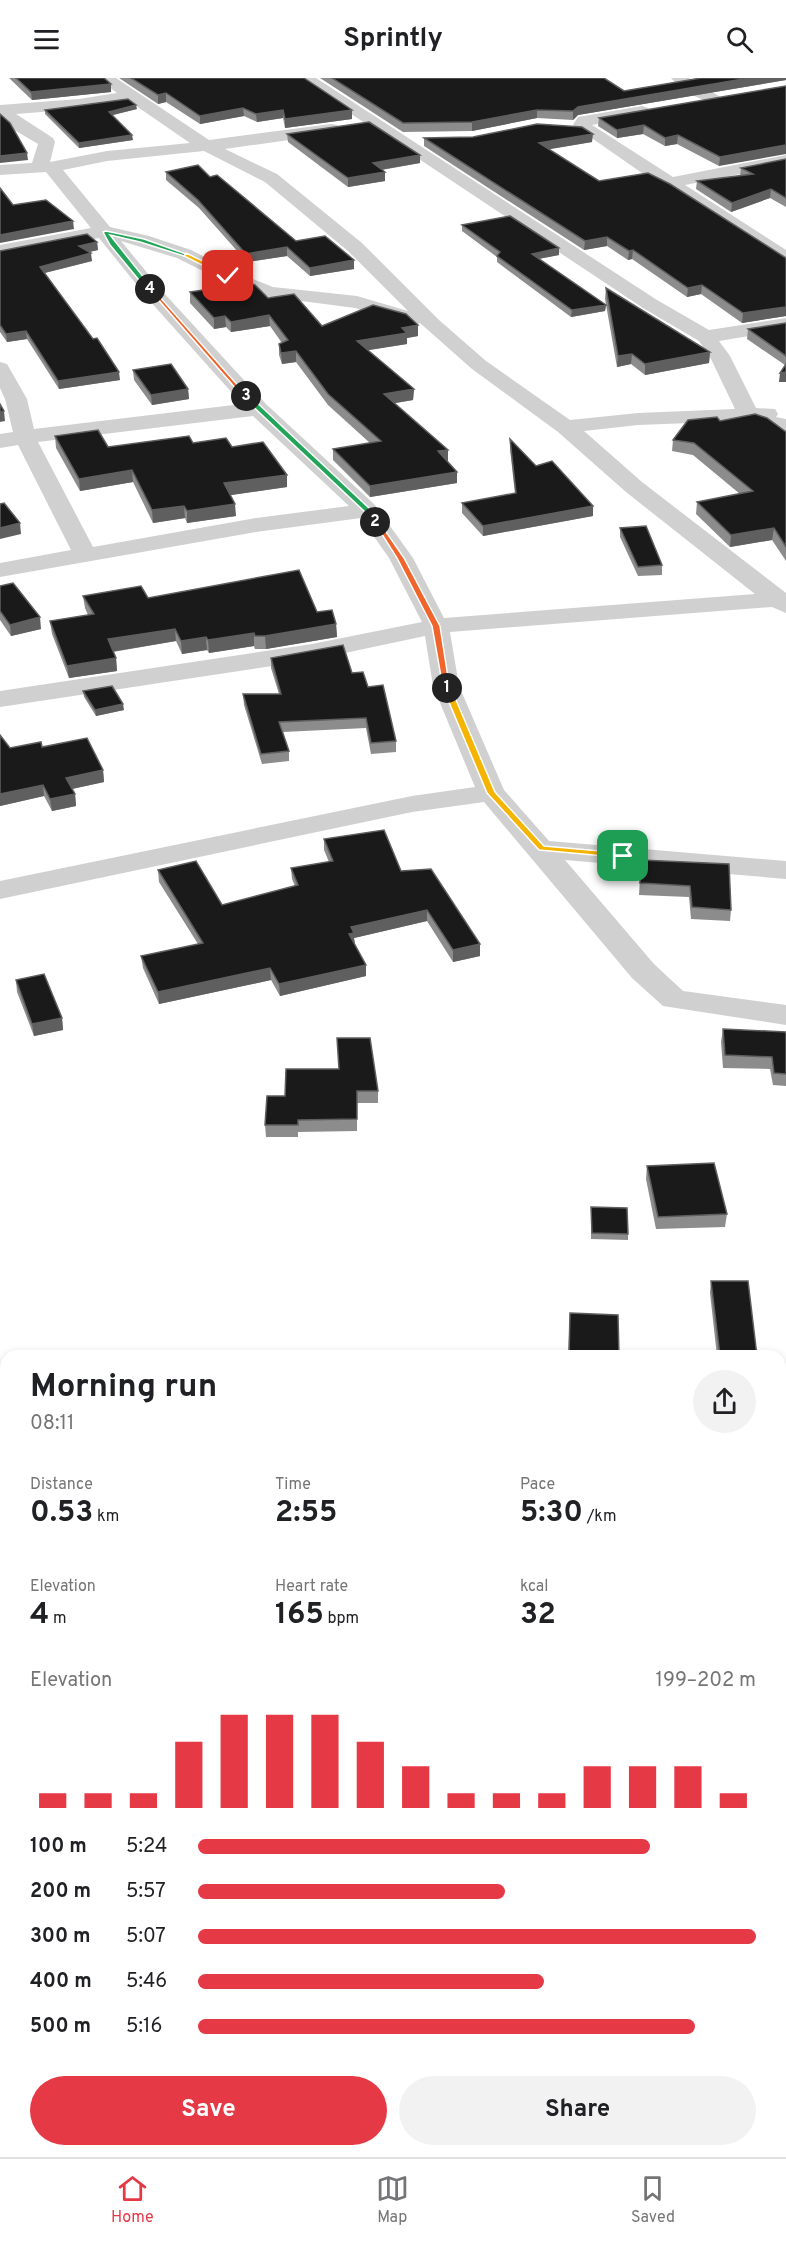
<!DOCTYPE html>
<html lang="en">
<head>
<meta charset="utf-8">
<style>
	body { margin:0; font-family:Overpass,sans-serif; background:#f2f2f2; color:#202124; height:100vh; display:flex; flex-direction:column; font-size:22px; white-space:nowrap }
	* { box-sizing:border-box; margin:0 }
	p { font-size:20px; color:#757577 }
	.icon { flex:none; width:33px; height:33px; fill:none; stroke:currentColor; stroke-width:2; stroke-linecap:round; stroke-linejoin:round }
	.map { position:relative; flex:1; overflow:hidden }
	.drawer { position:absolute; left:0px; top:1272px; width:786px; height:807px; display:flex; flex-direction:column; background:#fff; border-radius:18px 18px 0 0; box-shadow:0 3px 9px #0003 }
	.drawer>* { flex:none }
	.pin { position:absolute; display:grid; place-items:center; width:51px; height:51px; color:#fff; margin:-26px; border-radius:12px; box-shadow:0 3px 9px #0006 }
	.km { position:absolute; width:30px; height:30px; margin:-15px; border-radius:50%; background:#222; color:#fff; font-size:16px; line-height:30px; text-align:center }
	.round { display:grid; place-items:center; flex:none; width:63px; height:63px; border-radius:32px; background:#f2f2f2 }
	.overview { display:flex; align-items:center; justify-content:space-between; height:102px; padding:0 30px }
	h1 { font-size:33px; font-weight:700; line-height:45px }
	.metrics { display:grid; grid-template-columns:repeat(3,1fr); gap:9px; height:102px; padding:6px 30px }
	.metrics div { display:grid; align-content:center }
	.metrics b { font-size:30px; font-weight:700 }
	.metrics small { font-size:16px; font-weight:400 }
	.metrics p { font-size:16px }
	.chart { height:168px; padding:12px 30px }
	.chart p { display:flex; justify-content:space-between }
	.chart svg { width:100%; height:108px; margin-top:6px; stroke:#e63946; stroke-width:6 }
	.primary-button { display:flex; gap:12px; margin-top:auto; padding:12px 30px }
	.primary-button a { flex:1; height:69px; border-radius:36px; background:#e63946; color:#fff; font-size:24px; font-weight:700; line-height:69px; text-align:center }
	.primary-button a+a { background:#f2f2f2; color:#202124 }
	ul { padding:0 30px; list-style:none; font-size:20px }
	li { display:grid; grid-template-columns:96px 72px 1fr; align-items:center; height:45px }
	li i { height:15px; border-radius:8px; background:#e63946 }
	header { display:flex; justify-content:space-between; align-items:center; height:78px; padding:0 30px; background:#fff; font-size:27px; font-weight:700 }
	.dock { display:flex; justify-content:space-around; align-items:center; height:84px; border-top:2px solid #e0e0e0; background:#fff; font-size:16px; color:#757577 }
	.dock a { display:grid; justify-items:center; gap:3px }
	.dock .selected { color:#e63946 }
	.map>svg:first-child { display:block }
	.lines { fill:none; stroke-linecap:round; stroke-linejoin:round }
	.minor { fill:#d0d0d0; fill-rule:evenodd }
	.wall { fill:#8c8c8c }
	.shaded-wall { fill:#5f5f5f }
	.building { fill:#1a1a1a; stroke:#5f5f5f; stroke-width:1.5 }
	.split-1 { fill:#f5b400; stroke:#fff; stroke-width:1.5 }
	.split-2 { fill:#f0652b; stroke:#fff; stroke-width:1.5 }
	.split-3 { fill:#22a559; stroke:#fff; stroke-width:1.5 }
	.split-4 { fill:#f0652b; stroke:#fff; stroke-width:1.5 }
	.split-5 { fill:#22a559; stroke:#fff; stroke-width:1.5 }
	.split-6 { fill:#f5b400; stroke:#fff; stroke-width:1.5 }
</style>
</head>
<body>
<header><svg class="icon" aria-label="menu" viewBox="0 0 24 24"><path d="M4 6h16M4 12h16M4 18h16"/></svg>Sprintly<svg class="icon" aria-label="search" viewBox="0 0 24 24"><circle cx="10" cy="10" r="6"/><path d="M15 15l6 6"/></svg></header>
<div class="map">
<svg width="786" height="2079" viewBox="0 0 786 2079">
	<rect width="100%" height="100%" fill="#fff"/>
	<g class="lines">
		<!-- minor -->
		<path class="minor" d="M97 0H116L209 62 331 46 337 47 339 51 337 55 331 56 225 71 277 96 362 165 439 242 486 283 570 342 638 335 735 331 710 279 699 263 643 230 297 0H316L657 222 709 252 786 240V252L719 263 730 278 756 330 775 331 778 336 776 339 786 341V354L744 343 638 347 584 353 642 404 786 515V535L772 529 450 554 459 608 504 712 549 763 786 783V801L565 782 654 886 683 913 786 927V947L663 928 632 900 484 724 412 734 0 821V803L412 718 475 709 433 608 425 558 312 582 0 629V613L312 566 422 544 389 480 361 440 256 454 0 499V485L71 472 18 367 0 370V356L13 354 5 321 0 310V284L7 286 27 321 34 351 242 326 149 222 99 160 60 166 0 179V167L91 150 46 94 0 97V87L32 85 38 66 11 50 0 39V27L79 21 117 15ZM129 23 190 65 107 73 50 84 55 64 53 60 16 36 79 31ZM204 73 265 104 348 173 408 233 357 218 273 209 235 194 191 172 149 158 110 149 63 92 107 83ZM121 163 177 180 221 202 263 218 355 230 414 247 420 245 472 291 558 354 626 414 755 516 444 540 413 480 375 427 266 326 163 214ZM253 338 349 428 256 440 93 469 38 364Z
			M671 0H689L724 21 716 26C700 22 682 13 671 0Z
			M642 28 648 30 650 33 648 36 592 47 673 99 786 77V87L685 107 786 172V186L779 184 662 109 573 47 578 39Z
			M0 1442 6 1444V1476L0 1474Z
			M780 1483 786 1484V1518L780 1517Z"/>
	</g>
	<!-- wall -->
	<path class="wall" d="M9 0H104L111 6V14L32 22Z
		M119 0H304L352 41 285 50 283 40 257 44 244 38 200 46 166 24 158 26Z
		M320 0H604L624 13 700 0H786V2L578 37 573 42 537 40 472 53 403 54Z
		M786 8 719 88 677 66 665 68 643 56 617 60 598 48 599 40Z
		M137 31 112 37 133 62 79 70 45 36V32Z
		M287 56 420 85 382 92 385 94V103L348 109 288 64Z
		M424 60 592 64 549 71 599 103 786 180V238L742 245 701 216 687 219 632 181 628 182 607 168 584 172 424 68Z
		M786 81V129L770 120 731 134 696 111 697 103 740 98 741 90Z
		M166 94 210 99 296 163 354 191 310 198 287 178 247 184 199 130 166 102Z
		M462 147 559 170V177L539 181 606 227 605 233 571 239 497 184V179L462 153Z
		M97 164 98 172 89 174 92 183 45 195 120 302 59 311 27 261 7 264 0 254V173Z
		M606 210 710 274 709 285 645 297 631 286 617 289 605 221Z
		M190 214 268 220 322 248 418 258 407 260V266L368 272 414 311 413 322 395 325 448 383H447L457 405 370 419 333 382V371L370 365 328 327 296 284 282 286 279 277V266L282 265 270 248 231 254 226 249 214 251 190 225Z
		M786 245V304H779L785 287 747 261 748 251Z
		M133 292 188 311 189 321 152 327 134 302Z
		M720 343 786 354V483L772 462 730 469 696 436 697 424 740 416 693 377 672 373 673 362Z
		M55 358 108 369 193 365 232 369 287 409 230 417 236 438 187 445 185 440 153 445 133 404 80 413 56 370Z
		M510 361 536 388 593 438 483 458 462 435V425L515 416 510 371Z
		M620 450 662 487V497L638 498 620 459Z
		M0 508 41 551 11 558 0 542Z
		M83 518 148 520 317 534 336 546 337 559 266 571H255L254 568 209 575 207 572 182 576 176 563 113 574 116 580 117 593 69 600 52 556 50 543 88 537 85 530Z
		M271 580 352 595 368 609 396 663V674L371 676 366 650 283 654 289 673V683L262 686 244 627 243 616H279L271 590Z
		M83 613 124 632 96 638 84 619Z
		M0 657 10 670 42 669 103 692 104 704 72 711 75 716 76 728 52 733 44 718 0 728Z
		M324 761 401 793 480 878 453 884 427 843 354 860 355 866 366 898 280 918 271 902 159 926 143 890 141 878 198 866 159 804 158 792 222 827 295 808 292 801 291 790 329 784 324 772Z
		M641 782 729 786 731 832 730 843 691 841 689 819 639 817Z
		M16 902 62 940 63 952 34 958 17 914Z
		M723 951 786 954V1008L773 1007 770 991 723 990 721 964Z
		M286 991 378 1013V1025H357V1053L298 1054V1059H266L265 1047 285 1018Z
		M647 1088 727 1136 725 1149 656 1151 646 1101Z
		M591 1129 628 1156V1162L591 1161Z
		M711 1203 757 1278H717L710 1215Z
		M570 1235 619 1278H568Z
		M786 1309V1339L784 1320Z
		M6 1529V1637L0 1621V1531Z"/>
	<!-- shaded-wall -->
	<path class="shaded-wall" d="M749 0H786V2L578 37 573 42V33L578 29Z
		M111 6V14L32 22 31 14Z
		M166 15V24L158 26V17Z
		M136 27 137 31 109 38V34Z
		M243 30 244 38 200 46V38Z
		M283 32V40L257 44 256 36Z
		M352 32V41L285 50V41Z
		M537 32V40L472 53V44Z
		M644 47 643 56 617 60V52Z
		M593 56 592 64 539 73V65Z
		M132 57 133 62 79 70V65Z
		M678 57 677 66 665 68V60Z
		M786 67V76L719 88 720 79Z
		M27 75 28 82 0 85V78Z
		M420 77V85L373 93V85Z
		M385 94V103L348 109V100Z
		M771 111 770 120 731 134 732 125Z
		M73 143 74 151 0 165V157Z
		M607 159V168L584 172 585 163Z
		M97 164 98 172 80 176 79 168Z
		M287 169V178L247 184 246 176Z
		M559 170V177L532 182V176Z
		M633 172 632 181 628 182 629 173Z
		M91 175 92 183 40 196V189Z
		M354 182V191L310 198V190Z
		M702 207 701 216 687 219 688 210Z
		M606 227 605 233 571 239 572 232Z
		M786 229V238L742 245 743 235Z
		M269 237 270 248 231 254V244Z
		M225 238 226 249 214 251V240Z
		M418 247V258L407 260V266L357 274V263L402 250Z
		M26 253 27 261 7 264 6 256Z
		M296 273V284L282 286 281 275Z
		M710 274 709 285 645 297V286Z
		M632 276 631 286 617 289 618 278Z
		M119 294 120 302 59 311 58 303Z
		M786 294V304H779L780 295Z
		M188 311 189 321 152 327 151 317Z
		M414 311 413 322 384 327V316Z
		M4 333 5 343 0 344V334Z
		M448 372V383L438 385V373Z
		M132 392 133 404 80 413 79 401Z
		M457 394V405L370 419V408Z
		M287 397V409L225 418 224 405Z
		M235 426 236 438 187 445V433Z
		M184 428 185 440 153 445 152 432Z
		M593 428V438L483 458V448Z
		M20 445 21 456 0 461V450Z
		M774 450 772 462 730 469 731 457Z
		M40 539 41 551 11 558 10 547Z
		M336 546 337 559 266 571 265 558Z
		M175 551 176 563 110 574 108 561Z
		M254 555V568L209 575 208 562Z
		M206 559 207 572 182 576 181 563Z
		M116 580 117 593 69 600 67 588Z
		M123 626 124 632 96 638 95 632Z
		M103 692 104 704 67 712 66 700Z
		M43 707 44 718 0 728V716Z
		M75 716 76 728 52 733 50 721Z
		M427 832V843L354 860 355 867 349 856 351 849Z
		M480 866V878L453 884V872Z
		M366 887V898L280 918 279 906Z
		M270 890 271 902 159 926 158 914Z
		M62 940 63 952 34 958 32 946Z
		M6 1816V1828L2 1830 0 1818Z
		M601 2073H605L604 2079H593Z"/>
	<!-- building -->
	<path class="building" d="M16 0H104L111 6 31 14Z
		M131 0H304L352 32 285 41 283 32 256 36 243 30 200 38 166 15 158 17Z
		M332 0H604L624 13 701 0H749L578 29 573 33 537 32 472 44 403 45Z
		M786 8V67L720 79 678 57 665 60 644 47 617 52 599 40Z
		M128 21 136 27 109 34 132 57 79 65 45 32Z
		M0 36 10 45 27 75 0 78Z
		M369 44 420 77 373 85 385 94 348 100 287 56Z
		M537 46 582 49 593 56 539 65 599 103 648 95 670 106 786 180V229L743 235 702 207 688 210 633 172 629 173 607 159 585 163 424 60 473 59Z
		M786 81V120L771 111 732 125 697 103 753 96 741 90Z
		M198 87 210 99 217 97 296 163 325 158 354 182 310 190 287 169 246 176 198 122 166 94Z
		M0 110 13 127 46 122 73 143 0 157Z
		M510 138 559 170 532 176 606 227 572 232 497 178 500 174 462 147Z
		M87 156 97 164 79 168 91 175 40 189 93 261 97 260 119 294 58 303 26 253 6 256 0 247V173Z
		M249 205 255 207 268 220 294 216 322 248 373 227 406 236 418 247 402 250 407 255 357 263 414 311 384 316 448 372 438 373 457 394 370 408 333 371 381 363 328 316 296 273 281 275 279 266 288 262 269 237 231 244 225 238 214 240 190 214Z
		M606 210 710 274 645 286 632 276 618 278Z
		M786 245V278L748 251Z
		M171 286 188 311 151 317 133 292Z
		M786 286V294L780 295Z
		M0 326 4 333 0 334Z
		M755 336 767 340 786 354V469L774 450 731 457 697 424 753 413 694 365 673 362 688 342 717 339 720 343Z
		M98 352 108 369 189 358 193 365 226 360 232 369 263 364 287 397 224 405 235 426 187 433 184 428 152 432 132 392 79 401 55 358Z
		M510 361 536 388 552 383 593 428 483 448 462 425 516 415Z
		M4 425 20 445 0 450V426Z
		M646 448 662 487 638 489 620 450Z
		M299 492 317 534 332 532 336 546 265 558H255L254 555 208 562 206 559 181 563 175 551 108 561 116 580 67 588 50 543 94 536 83 518 141 508 148 520Z
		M13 505 40 539 10 547 0 533V508Z
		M343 567 352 595 363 594 368 609 383 607 396 663 371 665 366 640 279 644 289 673 261 676 243 616H281L271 580Z
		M112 608 123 626 95 632 83 613Z
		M0 657 10 670 41 664 42 669 87 660 103 692 66 700 75 716 50 721 43 707 0 716Z
		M384 752 401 793 431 791 480 866 453 872 427 832 351 849 354 855 349 856 366 887 279 906 270 890 158 914 141 878 203 865 158 792 196 783 222 827 298 807 291 790 333 783 324 761Z
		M641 782 729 786 731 832 692 829 690 808 640 805Z
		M44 896 62 940 32 946 16 902Z
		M723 951 786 954V996L774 995 772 979 725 977Z
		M337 960H370L378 1013H357V1041L298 1042V1047H265L267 1018H285L286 991H339Z
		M714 1085 727 1136 658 1139 647 1088Z
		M591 1129 627 1130 628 1156 592 1155Z
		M711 1203H748L757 1278H720Z
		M570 1235 618 1237 619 1278H569Z
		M6 1529V1629L0 1613V1531Z
		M6 1731V1816L0 1818V1734Z
		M473 2073H601L593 2079H468L467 2078Z"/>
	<!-- split-1 -->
	<path class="split-1" d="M447 608 451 610 495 714 544 768 623 775 627 778 626 780 539 772 487 715 443 610Z"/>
	<!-- split-2 -->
	<path class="split-2" d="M373 442H378L404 480 440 548 450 612 443 610 432 548 397 480Z"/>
	<!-- split-3 -->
	<path class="split-3" d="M244 317H249L370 431 378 445H373L365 434 244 320Z"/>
	<!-- split-4 -->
	<path class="split-4" d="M148 210H152L249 320H244Z"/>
	<!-- split-5 -->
	<path class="split-5" d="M106 153 144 161 189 177 184 178 140 164 110 157 153 211 148 213 110 167 103 154Z"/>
	<!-- split-6 -->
	<path class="split-6" d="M186 175 230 196 231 198 226 199 184 178Z"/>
</svg>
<div class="pin" style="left:623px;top:778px;background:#1e9e55"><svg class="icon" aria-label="arrive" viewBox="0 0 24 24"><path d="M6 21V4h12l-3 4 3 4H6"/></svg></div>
<div class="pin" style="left:228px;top:198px;background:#d93025"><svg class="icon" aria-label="check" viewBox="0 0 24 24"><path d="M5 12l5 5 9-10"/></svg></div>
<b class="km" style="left:447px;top:610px">1</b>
<b class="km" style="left:375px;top:444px">2</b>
<b class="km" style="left:246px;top:318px">3</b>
<b class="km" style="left:150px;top:211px">4</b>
<section class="drawer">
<div class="overview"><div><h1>Morning run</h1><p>08:11</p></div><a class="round"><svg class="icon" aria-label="share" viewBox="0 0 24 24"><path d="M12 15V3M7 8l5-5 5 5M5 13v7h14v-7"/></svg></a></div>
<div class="metrics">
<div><p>Distance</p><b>0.53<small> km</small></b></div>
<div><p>Time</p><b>2:55</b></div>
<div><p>Pace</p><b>5:30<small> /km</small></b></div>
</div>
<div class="metrics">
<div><p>Elevation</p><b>4<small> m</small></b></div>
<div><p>Heart rate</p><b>165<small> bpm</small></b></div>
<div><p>kcal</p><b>32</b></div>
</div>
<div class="chart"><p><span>Elevation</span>199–202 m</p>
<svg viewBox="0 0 160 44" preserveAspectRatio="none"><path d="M5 44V38M15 44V38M25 44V38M35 44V17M45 44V6M55 44V6M65 44V6M75 44V17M85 44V27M95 44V38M105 44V38M115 44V38M125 44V27M135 44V27M145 44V27M155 44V38"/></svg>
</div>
<ul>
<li><b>100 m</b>5:24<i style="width:81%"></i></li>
<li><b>200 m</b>5:57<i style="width:55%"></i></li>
<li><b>300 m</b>5:07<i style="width:100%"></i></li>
<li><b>400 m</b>5:46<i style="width:62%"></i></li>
<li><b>500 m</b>5:16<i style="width:89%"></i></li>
</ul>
<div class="primary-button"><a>Save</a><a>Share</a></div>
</section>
</div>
<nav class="dock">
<a class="selected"><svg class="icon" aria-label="home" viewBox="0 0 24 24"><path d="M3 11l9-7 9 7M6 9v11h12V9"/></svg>Home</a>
<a><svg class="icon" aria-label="map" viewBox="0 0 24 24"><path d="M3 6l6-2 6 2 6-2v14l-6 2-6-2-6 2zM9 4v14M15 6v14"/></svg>Map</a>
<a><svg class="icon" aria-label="saved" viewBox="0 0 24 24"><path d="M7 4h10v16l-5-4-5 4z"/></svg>Saved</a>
</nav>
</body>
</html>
